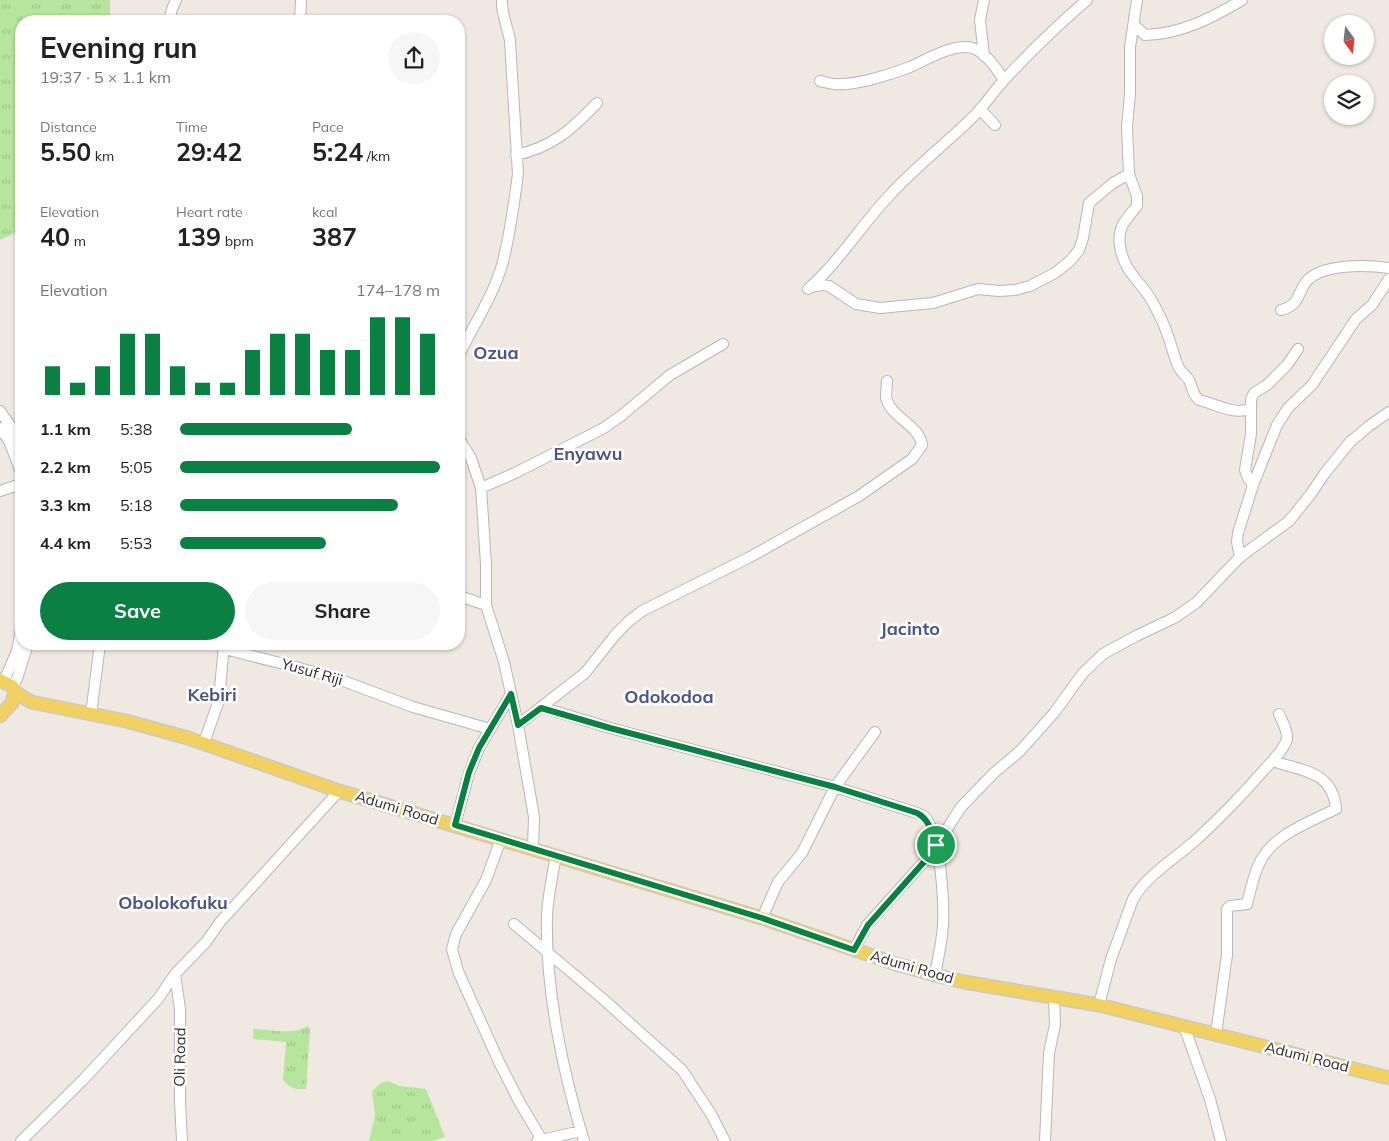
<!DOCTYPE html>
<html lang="en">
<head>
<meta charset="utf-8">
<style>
	body { margin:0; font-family:Mulish,sans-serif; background:#f6f6f6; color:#222; height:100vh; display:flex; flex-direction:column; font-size:19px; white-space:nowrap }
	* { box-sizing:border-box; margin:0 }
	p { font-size:16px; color:#767676 }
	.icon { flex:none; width:28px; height:28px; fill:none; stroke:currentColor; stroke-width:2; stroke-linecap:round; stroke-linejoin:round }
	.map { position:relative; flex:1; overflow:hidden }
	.details { position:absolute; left:15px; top:15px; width:450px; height:635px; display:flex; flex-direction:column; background:#fff; border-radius:20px; box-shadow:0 1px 4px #0004 }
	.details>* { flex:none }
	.needle { width:32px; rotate:165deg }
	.tools { position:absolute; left:1324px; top:15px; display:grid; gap:10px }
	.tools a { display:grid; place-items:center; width:50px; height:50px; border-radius:50%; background:#fff; box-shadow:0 1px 4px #0004; font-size:25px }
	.pin { position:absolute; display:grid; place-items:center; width:42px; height:42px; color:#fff; margin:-21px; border:2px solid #fff; border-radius:50%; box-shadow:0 1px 5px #0007 }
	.round { display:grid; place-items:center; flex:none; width:52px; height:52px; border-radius:26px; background:#f6f6f6 }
	.overview { display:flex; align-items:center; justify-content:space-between; height:85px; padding:0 25px }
	h1 { font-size:28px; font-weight:700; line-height:38px }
	.figures { display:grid; grid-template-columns:repeat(3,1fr); gap:8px; height:85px; padding:5px 25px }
	.figures div { display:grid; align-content:center }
	.figures b { font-size:25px; font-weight:700 }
	.figures small { font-size:14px; font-weight:400 }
	.figures p { font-size:14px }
	.chart { height:140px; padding:10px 25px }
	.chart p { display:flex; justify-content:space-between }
	.chart svg { width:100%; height:90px; margin-top:5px; stroke:#0b8043; stroke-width:6 }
	.primary-button { display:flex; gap:10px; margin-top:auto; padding:10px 25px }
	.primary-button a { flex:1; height:58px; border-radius:30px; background:#0b8043; color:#fff; font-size:20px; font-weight:700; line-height:58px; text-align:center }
	.primary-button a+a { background:#f6f6f6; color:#222 }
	ul { padding:0 25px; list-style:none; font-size:16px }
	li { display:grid; grid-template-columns:80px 60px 1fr; align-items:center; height:38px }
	li i { height:12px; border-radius:6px; background:#0b8043 }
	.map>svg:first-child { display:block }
	.grass { fill:url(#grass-tufts) }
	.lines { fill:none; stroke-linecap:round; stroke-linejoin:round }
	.minor-casing { stroke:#b4b7c1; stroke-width:12 }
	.major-casing { stroke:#c9c9c9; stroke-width:15 }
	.minor { stroke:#fff; stroke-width:10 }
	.major { stroke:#f2d163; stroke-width:12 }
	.route-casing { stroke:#fff; stroke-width:10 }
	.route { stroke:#0b8043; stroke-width:6 }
	.labels { text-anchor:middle; stroke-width:5; stroke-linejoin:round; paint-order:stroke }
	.street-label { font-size:15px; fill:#2e2e2e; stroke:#fff }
	.quarter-label { font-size:18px; font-weight:bold; fill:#4d5680; stroke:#fff }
</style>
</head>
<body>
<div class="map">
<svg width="1389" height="1141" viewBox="0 0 1389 1141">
	<defs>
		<pattern id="grass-tufts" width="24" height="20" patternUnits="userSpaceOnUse" patternTransform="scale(1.25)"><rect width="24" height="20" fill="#b6e59e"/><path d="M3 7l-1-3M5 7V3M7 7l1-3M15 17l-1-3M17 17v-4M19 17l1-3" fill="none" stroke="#9dc588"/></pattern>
	</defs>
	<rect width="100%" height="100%" fill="#efe9e1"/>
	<!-- grass -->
	<path class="grass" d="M0 0H110V18L117 19 122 15 124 21H21V230L0 240Z
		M308 1026 310 1029 306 1089C296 1090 290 1088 283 1080L286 1042 253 1039V1029C272 1030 291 1035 308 1026Z
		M388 1081 399 1086 426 1089 445 1137 432 1141H369L375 1116 372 1091 381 1083Z"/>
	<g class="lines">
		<!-- minor casing -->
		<g class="minor-casing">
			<path id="minor" d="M1137 0 1130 47V94L1127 127 1129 174 1137 196V206C1127 219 1117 226 1120 246 1124 273 1140 280 1152 301 1158 312 1164 323 1168 336 1172 346 1174 358 1179 368 1182 373 1186 376 1189 380 1193 388 1192 394 1199 400 1216 404 1233 415 1250 409
				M169 21 172 9 176 0
				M300 21 301 0
				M1134 25 1145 35C1181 34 1212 18 1242 0
				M984 56 980 20 984 0
				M820 81C825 82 830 84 835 84 855 86 892 74 910 67 926 60 957 41 975 49 988 55 997 70 1004 80
				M980 109 995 125
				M516 155C553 147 572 129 597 103
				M811 287 822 285 829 286 856 304 880 308 933 303 978 289 999 291 1015 290 1030 286 1055 273 1070 261 1079 250 1083 238 1089 203 1113 183 1129 174
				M808 289C839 262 860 227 888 197 915 167 947 143 976 114 986 103 995 90 1005 79 1031 51 1058 25 1087 0
				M1281 310C1300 305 1297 294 1306 282 1321 263 1368 265 1389 268
				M459 355C472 328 494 294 502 265 510 236 514 204 518 174L510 41C508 28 501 13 502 0
				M0 411 16 434 21 445
				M0 428 9 441 21 472
				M459 439 471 458 481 488 486 564V605L504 662 518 725 534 817 533 848
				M1253 485 1248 478 1245 470 1251 434V399L1254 393 1267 385 1287 365 1298 349
				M481 488 513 474 602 429 621 416 670 375 723 344
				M0 491 21 484
				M1240 557 1237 542 1238 533 1253 485 1277 425 1288 408 1312 385 1356 319 1372 305 1389 279
				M459 596 486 605
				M225 649 330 676 413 707 490 729
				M4 681 17 651 21 629
				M12 686 17 679 28 644
				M541 707 610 728 835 787 917 813C918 813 923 816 924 816 941 832 944 903 943 925 942 942 938 959 935 975
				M91 714 100 644
				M518 725 585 673 616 634 629 621 642 611 750 557 859 496 912 459 922 445C919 424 890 418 886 397 886 392 887 386 887 381
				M204 743 219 700 224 644
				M455 825 469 773 479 748 511 694
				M501 839 486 880 456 934 452 949 458 971 499 1062 520 1103 542 1140
				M556 856C552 876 548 896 547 916 545 988 563 1073 584 1141
				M762 918 778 882 802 853 835 787 875 732
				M514 924 603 999 682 1070 711 1114 725 1141
				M854 950 867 925 931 854 961 807 994 773 1020 751 1054 713 1083 673 1103 654 1136 636 1174 618 1196 603 1240 557 1289 521 1310 495 1325 473 1350 442 1369 426 1389 412
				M175 974 180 1009V1102L182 1141
				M1099 1005 1111 959 1133 899C1148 874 1176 858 1197 839 1221 817 1243 794 1264 770 1271 762 1284 750 1287 739 1288 731 1282 721 1279 714
				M1184 1026 1210 1099 1221 1141
				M1216 1034 1227 955V909L1230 906 1247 904C1250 892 1253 878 1258 866 1270 836 1309 822 1336 809 1333 771 1303 771 1272 761
				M21 1141 82 1081 158 999 175 974 206 942 220 922 339 791
				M537 1141 581 1131
				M1045 1141 1049 1053 1055 1025 1054 997"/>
		</g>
		<!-- major casing -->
		<g class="major-casing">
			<path id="major" d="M0 680 12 686 15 692 12 703 0 716
				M15 692 31 702 126 721 188 738 339 791 762 918 896 964 935 975 964 982 1099 1005 1389 1078"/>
		</g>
		<!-- minor -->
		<use href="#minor" class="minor"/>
		<!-- major -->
		<use href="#major" class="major"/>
	</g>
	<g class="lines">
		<!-- route casing -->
		<g class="route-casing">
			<path id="route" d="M511 694 518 725 541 708 610 728 835 787 917 813C929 819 932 832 936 845L931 854 868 925 854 950 762 918 455 825 469 772 479 748Z"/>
		</g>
		<!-- route -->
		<use href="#route" class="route"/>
	</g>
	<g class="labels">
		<!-- street labels -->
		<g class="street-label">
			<text transform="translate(312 672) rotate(16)" y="5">Yusuf Riji</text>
			<text transform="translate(397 808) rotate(17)" y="5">Adumi Road</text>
			<text transform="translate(912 967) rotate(16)" y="5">Adumi Road</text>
			<text transform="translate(180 1057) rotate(-89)" y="5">Oli Road</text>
			<text transform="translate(1307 1057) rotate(14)" y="5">Adumi Road</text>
		</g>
		<!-- quarter labels -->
		<g class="quarter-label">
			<text x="496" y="359">Ozua</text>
			<text x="588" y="460">Enyawu</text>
			<text x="910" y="635">Jacinto</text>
			<text x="212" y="701">Kebiri</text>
			<text x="669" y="703">Odokodoa</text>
			<text x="173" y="909">Obolokofuku</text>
		</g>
	</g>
</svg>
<div class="tools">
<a><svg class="needle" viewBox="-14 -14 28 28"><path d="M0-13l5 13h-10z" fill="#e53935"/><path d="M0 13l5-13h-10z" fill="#767676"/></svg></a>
<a><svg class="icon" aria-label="layers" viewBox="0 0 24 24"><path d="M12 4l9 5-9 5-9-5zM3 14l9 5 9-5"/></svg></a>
</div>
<div class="pin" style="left:936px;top:845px;background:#1e9e55"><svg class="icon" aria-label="arrive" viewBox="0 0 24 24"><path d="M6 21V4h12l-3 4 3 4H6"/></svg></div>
<section class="details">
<div class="overview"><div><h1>Evening run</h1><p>19:37 · 5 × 1.1 km</p></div><a class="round"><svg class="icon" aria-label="share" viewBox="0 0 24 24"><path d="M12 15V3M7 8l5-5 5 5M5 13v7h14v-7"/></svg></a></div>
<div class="figures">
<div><p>Distance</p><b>5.50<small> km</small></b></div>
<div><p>Time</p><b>29:42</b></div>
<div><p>Pace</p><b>5:24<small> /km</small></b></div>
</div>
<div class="figures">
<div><p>Elevation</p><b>40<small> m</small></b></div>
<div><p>Heart rate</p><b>139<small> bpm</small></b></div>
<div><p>kcal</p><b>387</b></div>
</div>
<div class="chart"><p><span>Elevation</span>174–178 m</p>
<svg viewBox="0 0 160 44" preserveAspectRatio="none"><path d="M5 44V30M15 44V38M25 44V30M35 44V14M45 44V14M55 44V30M65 44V38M75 44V38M85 44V22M95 44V14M105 44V14M115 44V22M125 44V22M135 44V6M145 44V6M155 44V14"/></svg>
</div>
<ul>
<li><b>1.1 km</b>5:38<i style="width:66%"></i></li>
<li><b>2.2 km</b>5:05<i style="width:100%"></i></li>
<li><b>3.3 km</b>5:18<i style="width:84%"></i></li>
<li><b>4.4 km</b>5:53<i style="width:56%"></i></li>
</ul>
<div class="primary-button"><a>Save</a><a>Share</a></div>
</section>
</div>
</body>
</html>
